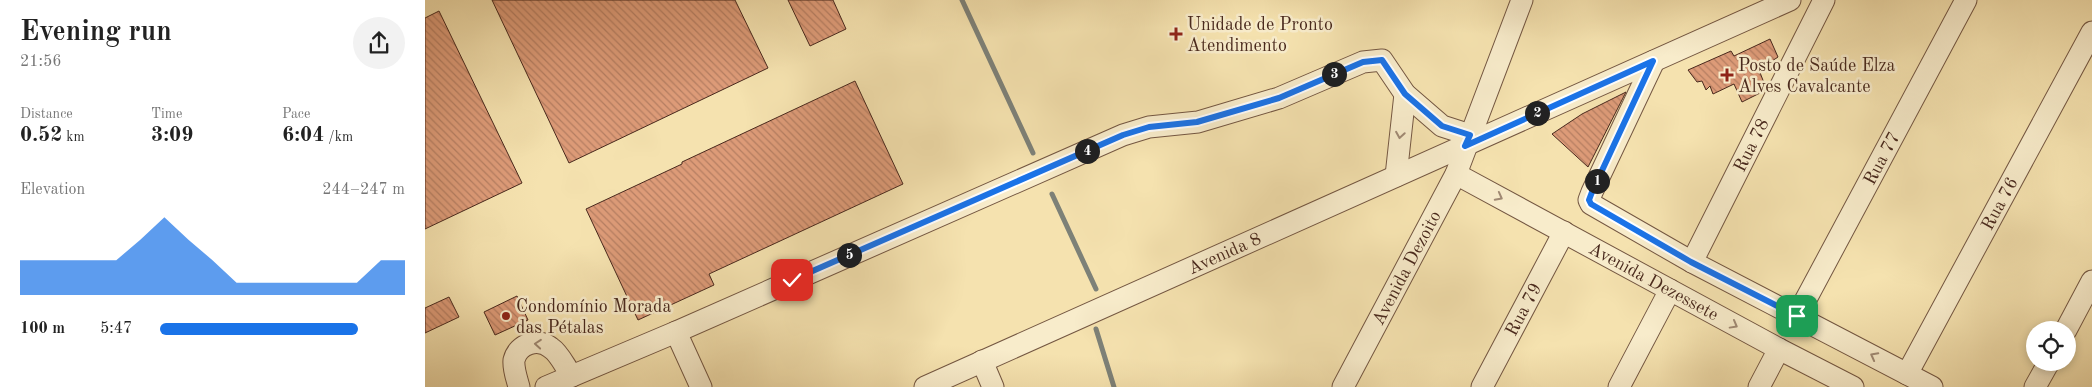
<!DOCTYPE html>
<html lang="en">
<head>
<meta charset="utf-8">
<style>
	body { margin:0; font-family:"Old Standard TT",serif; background:#f2f2f2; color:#222; height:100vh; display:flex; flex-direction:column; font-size:19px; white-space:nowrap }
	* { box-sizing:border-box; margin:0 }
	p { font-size:16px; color:#767676 }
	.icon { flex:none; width:28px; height:28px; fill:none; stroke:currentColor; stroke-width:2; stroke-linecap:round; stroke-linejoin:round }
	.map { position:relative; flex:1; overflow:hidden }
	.details { display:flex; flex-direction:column; background:#fff; width:425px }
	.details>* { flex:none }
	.tools { position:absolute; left:1601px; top:321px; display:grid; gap:10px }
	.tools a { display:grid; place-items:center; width:50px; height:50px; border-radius:50%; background:#fff; box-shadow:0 2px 8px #0003; font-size:25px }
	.pin { position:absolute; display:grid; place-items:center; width:42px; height:42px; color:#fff; margin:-21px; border-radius:10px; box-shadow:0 2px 8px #0006 }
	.km { position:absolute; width:25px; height:25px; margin:-12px; border-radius:50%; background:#222; color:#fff; font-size:14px; line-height:25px; text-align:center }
	.round { display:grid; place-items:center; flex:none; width:52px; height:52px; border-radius:26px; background:#f2f2f2 }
	.head { display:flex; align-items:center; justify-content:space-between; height:85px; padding:0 20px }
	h1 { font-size:28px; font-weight:600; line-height:38px }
	.figures { display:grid; grid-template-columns:repeat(3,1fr); gap:8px; height:85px; padding:5px 20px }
	.figures div { display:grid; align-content:center }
	.figures b { font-size:21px; font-weight:600 }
	.figures small { font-size:14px; font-weight:400 }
	.figures p { font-size:14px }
	.chart { height:140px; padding:10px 20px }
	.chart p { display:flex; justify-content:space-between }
	.chart svg { width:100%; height:90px; margin-top:5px; fill:#1a73e8; opacity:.7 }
	ul { padding:0 20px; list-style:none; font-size:16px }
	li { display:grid; grid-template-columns:80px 60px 1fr; align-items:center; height:38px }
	li i { height:12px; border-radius:6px; background:#1a73e8 }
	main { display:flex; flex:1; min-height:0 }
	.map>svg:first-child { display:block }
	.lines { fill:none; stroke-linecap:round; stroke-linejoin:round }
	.stream { stroke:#7d8178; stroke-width:5 }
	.building { fill:url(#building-back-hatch); stroke:#49291d }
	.minor-casing { stroke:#745742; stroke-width:23 }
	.minor { stroke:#f8eccb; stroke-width:21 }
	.oneway { stroke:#a08a74 }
	.route-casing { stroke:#fff; stroke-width:10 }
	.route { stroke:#1a73e8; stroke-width:6 }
	.poi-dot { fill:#8f2418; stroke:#f8eccb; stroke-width:2 }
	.labels { text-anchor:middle; stroke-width:5; stroke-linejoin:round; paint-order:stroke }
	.poi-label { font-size:18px; fill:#49291d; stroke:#f8eccb; text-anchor:start }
	.street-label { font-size:18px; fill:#49291d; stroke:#f8eccb }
</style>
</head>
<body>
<main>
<section class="details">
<div class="head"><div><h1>Evening run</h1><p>21:56</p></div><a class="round"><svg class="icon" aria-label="share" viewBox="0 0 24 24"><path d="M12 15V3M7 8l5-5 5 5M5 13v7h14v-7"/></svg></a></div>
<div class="figures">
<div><p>Distance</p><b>0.52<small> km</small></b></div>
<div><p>Time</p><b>3:09</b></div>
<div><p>Pace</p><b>6:04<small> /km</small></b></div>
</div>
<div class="chart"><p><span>Elevation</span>244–247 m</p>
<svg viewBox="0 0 160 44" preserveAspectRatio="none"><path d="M0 44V27L10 27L20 27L30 27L40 27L50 17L60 6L70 17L80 27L90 38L100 38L110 38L120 38L130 38L140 38L150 27L160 27V44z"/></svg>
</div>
<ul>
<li><b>100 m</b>5:47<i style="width:81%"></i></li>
</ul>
</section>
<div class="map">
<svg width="1667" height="387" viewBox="0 0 1667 387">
	<defs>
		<pattern id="building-back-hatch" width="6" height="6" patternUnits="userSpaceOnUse" patternTransform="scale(1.25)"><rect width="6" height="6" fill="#dd9b78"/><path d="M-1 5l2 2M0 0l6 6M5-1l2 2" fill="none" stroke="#b57e62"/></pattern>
	</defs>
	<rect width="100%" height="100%" fill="#f5e2af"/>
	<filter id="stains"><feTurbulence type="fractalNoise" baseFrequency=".004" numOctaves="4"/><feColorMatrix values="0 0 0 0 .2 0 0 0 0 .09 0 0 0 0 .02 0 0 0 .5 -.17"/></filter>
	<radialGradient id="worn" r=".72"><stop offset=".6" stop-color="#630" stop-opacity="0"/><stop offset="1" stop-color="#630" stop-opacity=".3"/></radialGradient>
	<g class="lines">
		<!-- stream -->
		<path class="stream" d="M537 0 608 153
			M627 194 671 289
			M671 329 689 387"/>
	</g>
	<!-- building -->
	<path class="building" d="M67 0H310L343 68 144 163Z
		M363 0H408L421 29 385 46Z
		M14 11 97 183 0 229V18Z
		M1345 39 1353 57 1334 70 1341 88 1339 91 1317 102 1309 84 1288 94 1285 86 1281 90 1277 81 1272 82 1263 70 1306 51 1309 56Z
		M430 81 478 184 284 274 289 285 213 320 161 209 257 164V162Z
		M1201 92 1163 167 1127 134 1157 114Z
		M92 296 103 320 70 335 59 312Z
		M24 297 34 317 0 333V308Z"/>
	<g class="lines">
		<!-- minor casing -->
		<g class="minor-casing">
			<g id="minor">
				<path d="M1229 61 1167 192 1164 200 1166 204 1267 262 1507 387"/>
				<path id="s1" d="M1031 174 1354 349 1428 387"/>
				<path d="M971 176 980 94"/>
				<path id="s2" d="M1267 262 1399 0"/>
				<path id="s3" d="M1372 316 1541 0"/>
				<path d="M1641 330 1667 281"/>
				<path d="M251 332 698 135 724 127 773 122 854 98 938 62 957 60 980 94 1017 126 1045 135"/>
				<path d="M557 361 568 387"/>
				<path id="s4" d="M1482 374 1667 32"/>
				<path d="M94 387C92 379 88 369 89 360 93 344 113 337 126 348 135 354 140 367 147 376"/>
				<path d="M121 387 251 332 276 387"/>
				<path id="s5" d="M500 387 1365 0"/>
				<path id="s6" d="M918 387 1031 174 1097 0"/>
				<path id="s7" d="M1057 387 1139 232"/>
				<path d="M1194 387 1245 290"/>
				<path d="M1334 387 1354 349"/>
				<path d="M1610 387 1624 362"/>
			</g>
		</g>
		<!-- minor -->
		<use href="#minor" class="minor"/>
	</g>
	<!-- one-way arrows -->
	<defs><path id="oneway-chevron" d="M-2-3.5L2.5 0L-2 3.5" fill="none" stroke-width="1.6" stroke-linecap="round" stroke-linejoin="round" transform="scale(1.25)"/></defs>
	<g class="oneway">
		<use href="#oneway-chevron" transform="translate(975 135) rotate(99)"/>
		<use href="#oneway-chevron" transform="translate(1074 197) rotate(28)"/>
		<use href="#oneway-chevron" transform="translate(1309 325) rotate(29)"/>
		<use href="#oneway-chevron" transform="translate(113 344) rotate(-175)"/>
		<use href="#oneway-chevron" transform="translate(1449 356) rotate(-152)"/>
	</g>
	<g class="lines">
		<!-- route casing -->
		<g class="route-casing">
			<path id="route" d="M367 280 698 135 724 127 772 122 854 98 938 62 957 60 980 94 1017 126 1045 135 1040 146 1228 61 1167 192 1164 200 1166 204 1266 262 1372 316"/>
		</g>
		<!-- route -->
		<use href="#route" class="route"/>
	</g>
	<!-- markers -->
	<g class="poi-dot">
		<path d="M748.5 26.5h5v5h5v5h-5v5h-5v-5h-5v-5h5z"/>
		<path d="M1299.5 67.5h5v5h5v5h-5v5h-5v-5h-5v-5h5z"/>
		<circle cx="81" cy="316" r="5"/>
	</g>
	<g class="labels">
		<!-- poi labels -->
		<g class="poi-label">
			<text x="762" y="30">Unidade de Pronto<tspan x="762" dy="21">Atendimento</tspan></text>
			<text x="1313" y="71">Posto de Saúde Elza<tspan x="1313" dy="21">Alves Cavalcante</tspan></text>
			<text x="91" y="312">Condomínio Morada<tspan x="91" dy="21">das Pétalas</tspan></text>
		</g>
		<!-- street labels -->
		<g class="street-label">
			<text dy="6" stroke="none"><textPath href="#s2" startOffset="131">Rua 78</textPath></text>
			<text dy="6" stroke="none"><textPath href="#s3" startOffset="179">Rua 77</textPath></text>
			<text dy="6" stroke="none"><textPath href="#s4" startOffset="194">Rua 76</textPath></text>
			<text dy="6" stroke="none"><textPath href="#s5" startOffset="328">Avenida 8</textPath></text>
			<text dy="6" stroke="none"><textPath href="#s6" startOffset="135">Avenida Dezoito</textPath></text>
			<text dy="6" stroke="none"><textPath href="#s1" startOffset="225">Avenida Dezessete</textPath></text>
			<text dy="6" stroke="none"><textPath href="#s7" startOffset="88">Rua 79</textPath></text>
		</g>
	</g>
	<rect width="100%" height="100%" filter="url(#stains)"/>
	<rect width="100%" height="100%" fill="url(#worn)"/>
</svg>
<div class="tools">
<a><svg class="icon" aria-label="locate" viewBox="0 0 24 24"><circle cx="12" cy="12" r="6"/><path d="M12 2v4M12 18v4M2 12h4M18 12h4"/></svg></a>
</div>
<div class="pin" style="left:1372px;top:316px;background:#1e9e55"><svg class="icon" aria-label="arrive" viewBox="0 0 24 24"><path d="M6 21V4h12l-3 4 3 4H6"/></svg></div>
<div class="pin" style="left:367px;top:280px;background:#d93025"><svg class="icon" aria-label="check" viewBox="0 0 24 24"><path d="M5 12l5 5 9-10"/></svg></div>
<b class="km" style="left:1172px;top:181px">1</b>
<b class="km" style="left:1112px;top:113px">2</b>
<b class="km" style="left:909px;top:74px">3</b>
<b class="km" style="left:662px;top:151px">4</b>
<b class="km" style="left:424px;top:255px">5</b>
</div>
</main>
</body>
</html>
